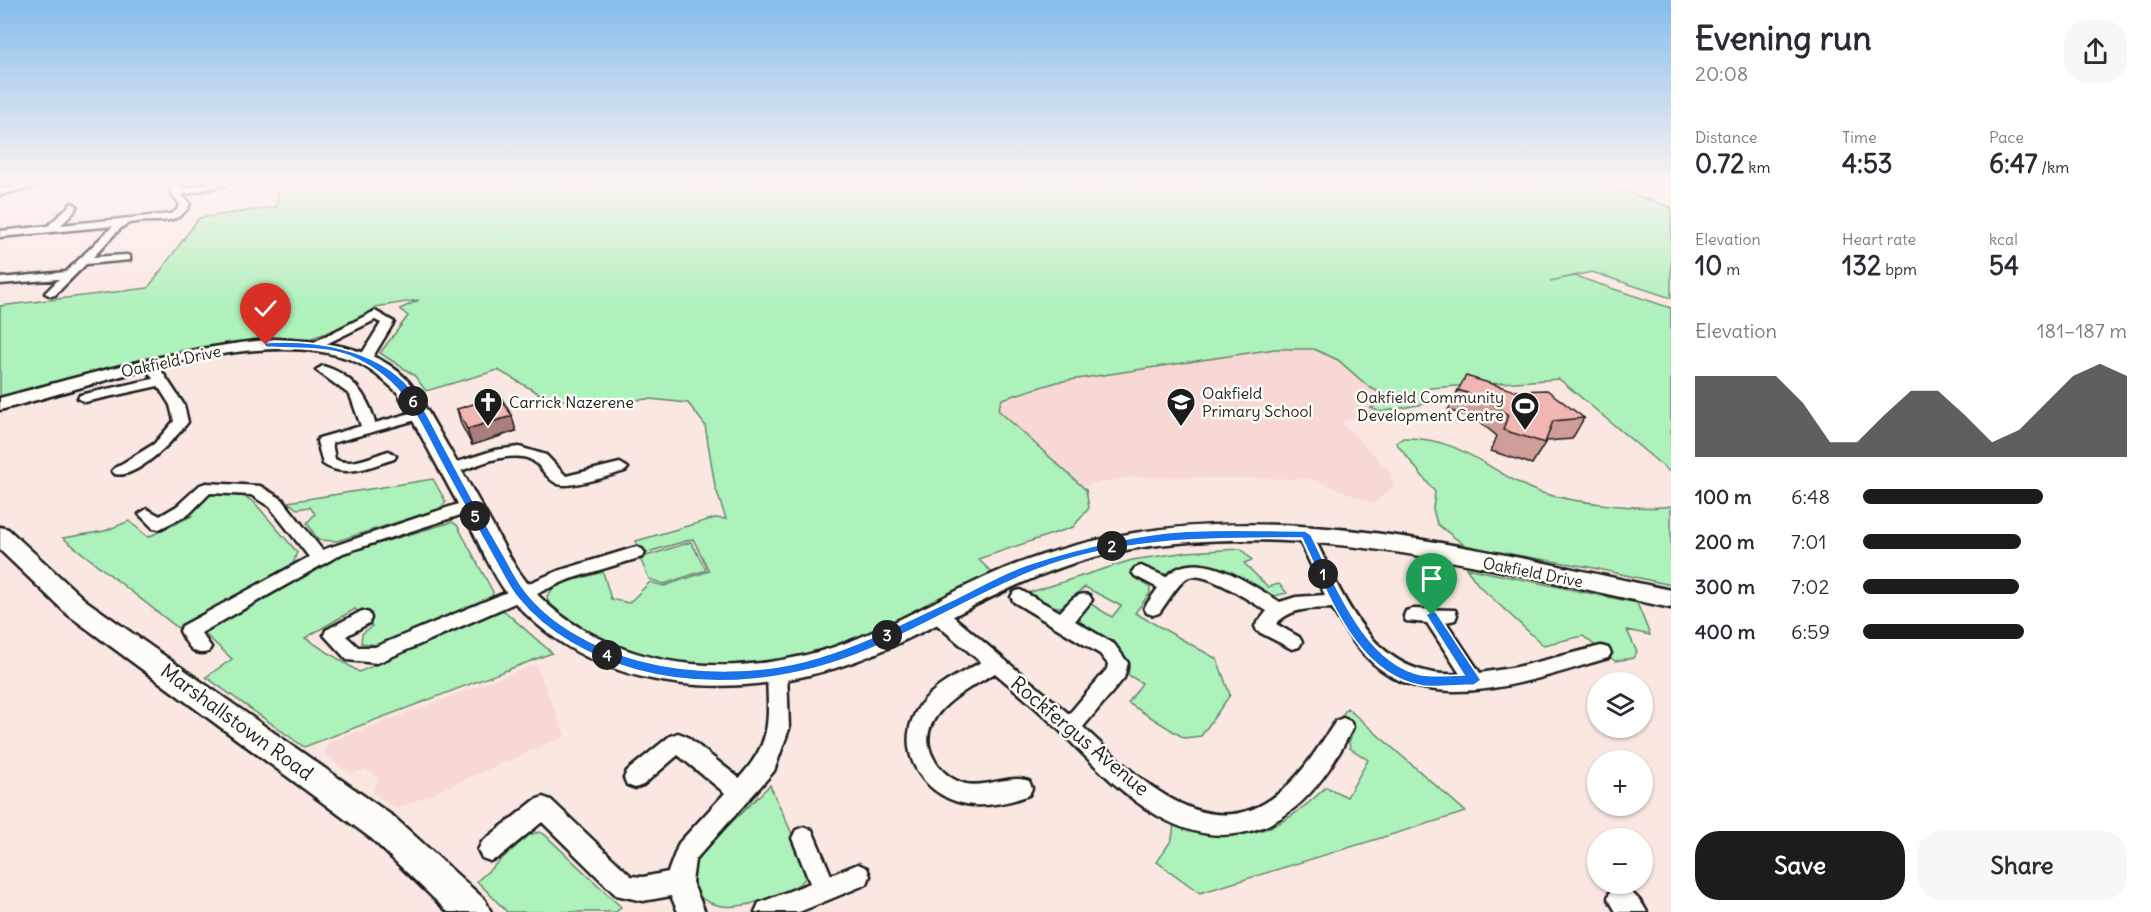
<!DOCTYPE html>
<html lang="en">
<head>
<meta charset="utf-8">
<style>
	body { margin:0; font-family:Delius,sans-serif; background:#f7f7f7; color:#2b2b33; height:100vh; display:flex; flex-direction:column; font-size:22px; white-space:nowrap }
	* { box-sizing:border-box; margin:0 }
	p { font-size:20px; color:#7c7c81 }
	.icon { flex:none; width:33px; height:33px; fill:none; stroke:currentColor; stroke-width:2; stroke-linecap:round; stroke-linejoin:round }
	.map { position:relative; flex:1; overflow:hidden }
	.side { display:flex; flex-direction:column; background:#fff; width:480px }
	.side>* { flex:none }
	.buttons { position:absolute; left:1587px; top:672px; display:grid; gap:12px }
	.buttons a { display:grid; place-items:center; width:66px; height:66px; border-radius:50%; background:#fff; box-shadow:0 2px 4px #0004; font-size:30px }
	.pin { position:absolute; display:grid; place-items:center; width:51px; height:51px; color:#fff; margin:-62px -26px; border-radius:50% 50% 50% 0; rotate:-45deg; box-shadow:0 0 6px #0007 }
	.pin .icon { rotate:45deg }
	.km { position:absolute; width:30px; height:30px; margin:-15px; border-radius:50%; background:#222; color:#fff; font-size:16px; line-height:30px; text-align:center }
	.round { display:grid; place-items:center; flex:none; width:63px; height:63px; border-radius:24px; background:#f7f7f7 }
	.head { display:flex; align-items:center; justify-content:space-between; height:102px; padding:0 24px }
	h1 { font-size:33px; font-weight:700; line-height:45px }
	.figures { display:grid; grid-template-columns:repeat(3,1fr); gap:9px; height:102px; padding:6px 24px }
	.figures div { display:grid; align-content:center }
	.figures b { font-size:26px; font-weight:700 }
	.figures small { font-size:16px; font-weight:400 }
	.figures p { font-size:16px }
	.chart { height:168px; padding:12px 24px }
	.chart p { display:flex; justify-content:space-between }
	.chart svg { width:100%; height:108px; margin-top:6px; fill:#1c1c1c; opacity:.7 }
	.action { display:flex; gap:12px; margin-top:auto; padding:12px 24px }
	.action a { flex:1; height:69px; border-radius:24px; background:#1c1c1c; color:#fff; font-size:24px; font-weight:700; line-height:69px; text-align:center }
	.action a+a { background:#f7f7f7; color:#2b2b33 }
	ul { padding:0 24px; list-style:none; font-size:20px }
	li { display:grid; grid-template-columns:96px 72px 1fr; align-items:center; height:45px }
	li i { height:15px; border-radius:8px; background:#1c1c1c }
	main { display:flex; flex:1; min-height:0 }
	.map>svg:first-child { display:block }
	.built { fill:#f8d8d4 }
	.green { fill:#adf1bb; stroke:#64866c; stroke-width:1.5 }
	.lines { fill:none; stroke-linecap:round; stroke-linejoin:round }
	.street-casing { stroke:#1c1c1c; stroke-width:5 }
	.secondary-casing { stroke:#1c1c1c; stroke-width:5 }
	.street { fill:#fdfcf7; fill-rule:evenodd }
	.secondary { fill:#fdfcf7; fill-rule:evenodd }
	.wall { fill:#d09d99; stroke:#1c1c1c; stroke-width:1.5 }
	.shaded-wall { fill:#a97f7d; stroke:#1c1c1c; stroke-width:1.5 }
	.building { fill:#f2b6b2; stroke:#1c1c1c; stroke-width:1.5 }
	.route { fill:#1a73e8; stroke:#fff; stroke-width:1.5 }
	.labels { text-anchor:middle; stroke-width:5; stroke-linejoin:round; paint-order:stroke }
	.street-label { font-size:16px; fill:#1c1c1c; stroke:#fdfcf7 }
	.poi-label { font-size:16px; fill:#1c1c1c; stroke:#fdfcf7; text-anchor:start }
	.near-street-label { font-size:20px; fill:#1c1c1c; stroke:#fdfcf7 }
</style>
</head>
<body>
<main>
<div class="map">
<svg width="1671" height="912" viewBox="0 0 1671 912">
	<rect width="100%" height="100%" fill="#fae7e2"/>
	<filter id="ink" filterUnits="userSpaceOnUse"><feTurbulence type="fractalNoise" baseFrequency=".0167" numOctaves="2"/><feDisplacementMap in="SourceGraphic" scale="12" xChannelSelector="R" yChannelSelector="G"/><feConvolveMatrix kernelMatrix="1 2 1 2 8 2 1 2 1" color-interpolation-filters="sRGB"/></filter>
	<g filter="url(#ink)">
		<!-- built -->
		<path class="built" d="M1275 349H1314L1338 360 1369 387 1390 397 1372 408 1380 412 1341 422 1390 471 1394 485 1374 504 1313 479 1132 477 1082 486 998 410 1002 399 1057 382Z
			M536 664 565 736 397 809 372 793 379 778 371 773 366 769 354 773 343 769 324 754 326 746 332 741Z"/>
		<!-- green -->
		<path class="green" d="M281 182H1596L1671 207V298L1592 272 1550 281 1575 276 1671 308V473L1559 379 1430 388 1420 393 1429 403 1380 412 1371 408 1389 397 1369 387 1338 360 1314 349H1275L1057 382 1002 399 998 410 1086 490 1089 508 1073 527 978 559 998 578C942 602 885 634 826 651 733 677 622 670 548 602L547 596 556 585 603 572 611 599 629 603 650 582 664 586 709 571 693 539 641 554 636 541 715 518 726 519 715 486 705 425 688 403 650 399 578 403 543 396 498 370 426 391 414 375 380 353 408 316 400 309 419 300 375 307 365 320 291 345 228 349 0 404V306L148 288 199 218 276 207Z
			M1403 438C1457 437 1483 466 1529 488 1556 501 1642 511 1671 506V585L1589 567 1467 547 1437 524 1433 509 1435 492 1396 443Z
			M433 479 446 502 439 509 337 541 318 540 307 523 315 514 310 507 297 509 288 502Z
			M208 493 243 496 254 502 297 552 293 564 178 628 63 538 105 531 129 521 148 537 192 516 189 514Z
			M452 522 457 525 493 592 492 597 378 645 361 643 362 634 372 626 355 609 305 638 359 672 503 610 552 653 304 747 206 677 232 659 205 634 208 630 342 554Z
			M691 542 706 570 664 584 649 579 640 558Z
			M1241 549 1252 560 1244 563 1268 587 1279 584 1287 593 1269 597 1204 565H1184L1163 575 1140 567 1133 575 1150 588V593L1135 613 1217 659 1230 695 1201 736 1184 738 1128 703 1142 683 1128 675C1135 651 1099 637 1082 627L1079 616 1091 604 1112 617 1121 606 1085 587 1061 607 1048 606 1028 593 1132 560 1187 552Z
			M1466 568 1637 603 1650 635 1627 630 1637 652 1633 658 1615 661 1583 636 1543 645 1479 586Z
			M1347 708 1466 812 1200 893 1157 862 1172 839 1174 824C1241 845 1276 836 1326 787L1347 797 1368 760 1350 748 1349 742 1354 730 1339 720Z
			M770 785C777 803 810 865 804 880 795 889 782 892 771 897 743 909 713 912 695 892 688 881 691 868 696 857Z
			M539 832 544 834 621 907 616 912H507L477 881 529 835Z"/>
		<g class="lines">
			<!-- street casing -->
			<g class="street-casing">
				<path id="street" d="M34 182H53L0 195V189Z
					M172 182H181V189L218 182H238L182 195 190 204C177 230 150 216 127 224 118 228 101 250 93 257L126 255 130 256V260L86 264 55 295 51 296 45 293 59 279 0 284V278L66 272 113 226 0 237V231L48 226 72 203 77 206 73 213 61 225 171 214 177 210 180 204 171 193Z
					M375 311 394 322 369 363H359L358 360 381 323 375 320 316 349H308L306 346Z
					M150 360 155 361 184 405 188 422C176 438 136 480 115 474L112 471 115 468 154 444 174 421 170 405 158 386 85 402 78 398 80 395 153 379 144 364Z
					M323 366C351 374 368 395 375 423L422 410 427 411 429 414 427 417 332 443 335 459C350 468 374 455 389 451L396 456 394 459C371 466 345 479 323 464L317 441 319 438 361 426 350 395 316 370Z
					M519 447 546 455 566 476 620 463 628 468 625 471C612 475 569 489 558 484 542 477 541 459 522 457 496 454 474 468 450 474L442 469 445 466 495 450Z
					M206 483 260 486 282 499 322 550 464 502 470 501 478 506 476 510 343 553 201 633 211 647 208 652C193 657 186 643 180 631L182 626 309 557 270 507 251 495 210 493 189 514 159 529 153 528 139 514 147 509 160 516 177 506 200 485Z
					M1305 529 1311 531 1313 535C1344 599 1374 680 1460 674L1427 623 1406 621 1404 616 1406 611 1413 609 1455 610 1457 615 1455 620 1446 622 1480 673 1517 667 1601 646 1608 648 1611 653 1608 658 1601 660C1541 678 1450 710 1391 676 1364 661 1347 634 1332 608 1310 609 1292 607 1276 624L1299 637 1302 642 1299 647 1292 649 1257 631 1255 626 1267 611C1251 602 1207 571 1189 577 1179 581 1167 603 1159 613L1153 615 1147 613 1144 608 1158 588 1135 576 1132 572 1135 568 1141 566 1166 577C1197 544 1251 585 1280 602L1296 597 1325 595 1297 535 1299 531Z
					M636 547 642 549 645 553 642 557 570 579 377 663 347 660 324 635 326 630 362 611 369 613 371 618 369 623 346 636 358 647H375L558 571Z
					M1020 590 1060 612C1069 603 1076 591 1089 595L1092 600 1075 621 1114 644 1128 663 1124 678 1083 727C1134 774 1208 853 1279 793 1303 774 1319 746 1336 721L1343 718 1350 721 1353 727C1333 768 1304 812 1260 828 1176 859 1109 779 1056 727 1037 708 1016 691 995 673 966 690 910 717 934 759 940 771 953 781 966 784 987 788 1009 774 1029 781L1032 788 1029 795C1011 802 985 808 966 804 919 795 891 744 921 704 936 684 961 674 981 662L928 617 926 612 928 607 935 605 942 607 1069 714 1107 669 1108 664 1100 654 1014 602 1011 597 1014 592Z
					M777 663 784 665 787 671 789 729 774 771 695 860 692 882 705 912H678L671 896 643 901 616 895 542 822 498 858 490 861 482 858 478 850 482 842 535 800 543 797 551 800 631 876 643 877 668 872 679 843 725 793 678 755 643 785 635 788 627 785 624 778 627 771 670 736 678 733 686 736 739 778C774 740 768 719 767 671L770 665Z
					M804 827 812 830 831 875 858 864 867 868 870 876 867 884 799 912H755L759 903 810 883 792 838 796 830Z
					M1620 886C1632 891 1641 900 1647 912H1616L1608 898 1611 889Z"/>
			</g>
			<!-- secondary casing -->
			<g class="secondary-casing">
				<path id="secondary" d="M274 339C322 341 385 346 415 390 439 431 463 473 486 514 498 534 508 557 522 576 544 607 577 629 612 644 687 677 781 669 856 639 907 619 953 590 1004 569 1046 552 1090 540 1134 533 1313 504 1497 554 1671 590V608C1498 571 1316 520 1137 548 1036 564 972 611 881 651 759 705 595 704 506 592 492 573 482 549 471 528 447 483 422 438 398 393 384 380 368 366 349 359 256 325 95 386 0 410V398C91 373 180 348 274 339Z
					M0 527 8 529 85 600 394 817 485 900 491 912H448L372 839 67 614 0 550Z"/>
			</g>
			<!-- street -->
			<use href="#street" class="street"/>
			<!-- secondary -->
			<use href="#secondary" class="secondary"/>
		</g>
		<!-- wall -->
		<path class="wall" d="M1458 390 1584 418 1572 439 1546 441 1532 464 1491 451 1497 436 1477 420 1448 410Z
			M457 409 516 431 472 445 461 424Z"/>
		<!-- shaded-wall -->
		<path class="shaded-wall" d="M512 416 516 431 472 445 467 429Z"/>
		<!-- building -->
		<path class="building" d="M1466 376 1515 391 1547 390 1584 418 1553 421 1545 443 1503 430 1508 415 1488 400 1458 390Z
			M500 396 512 416 467 429 457 409Z"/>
	</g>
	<!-- sky -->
	<linearGradient id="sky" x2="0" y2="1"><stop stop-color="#85bdec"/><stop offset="0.59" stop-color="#fdf4f2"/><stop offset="1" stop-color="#fdf4f2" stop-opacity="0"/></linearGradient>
	<rect width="1671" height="310" fill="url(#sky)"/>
	<!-- route -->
	<path class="route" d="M263 343C312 339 376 348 410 388 424 406 433 427 444 447 463 483 482 519 503 554 510 566 516 580 525 591 551 625 597 649 638 660 694 675 764 675 820 657 867 643 911 619 955 599 980 587 1006 571 1033 563 1079 548 1147 532 1195 531 1232 529 1269 531 1305 531L1311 535C1334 581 1364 664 1422 675 1435 677 1451 675 1464 675L1426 615 1432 611 1436 612 1481 680 1474 685C1458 685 1439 688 1423 686 1355 675 1328 592 1302 538 1213 538 1120 537 1036 570 979 592 926 626 870 649 798 680 713 691 636 670 592 658 547 634 518 598 508 586 501 570 493 556 474 522 455 488 437 454 414 409 399 377 350 356 325 346 292 349 266 347Z"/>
	<!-- icons -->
	<defs>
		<g id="church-pin" transform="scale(1.5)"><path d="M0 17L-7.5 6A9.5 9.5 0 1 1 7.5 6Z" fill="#1c1c1c" stroke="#fdfcf7"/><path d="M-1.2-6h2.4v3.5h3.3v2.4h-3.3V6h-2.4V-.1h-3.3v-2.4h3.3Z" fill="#fff"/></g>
		<g id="school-pin" transform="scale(1.5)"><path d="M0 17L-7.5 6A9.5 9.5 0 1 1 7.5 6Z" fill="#1c1c1c" stroke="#fdfcf7"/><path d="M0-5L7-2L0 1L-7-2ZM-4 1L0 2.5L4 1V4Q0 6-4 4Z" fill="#fff"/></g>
		<g id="stadium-pin" transform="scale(1.5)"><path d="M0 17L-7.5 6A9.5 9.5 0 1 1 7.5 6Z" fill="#1c1c1c" stroke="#fdfcf7"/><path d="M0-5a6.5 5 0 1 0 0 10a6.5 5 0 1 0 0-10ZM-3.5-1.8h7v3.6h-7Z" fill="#fff"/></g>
	</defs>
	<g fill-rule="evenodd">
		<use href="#church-pin" x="488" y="402"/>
		<use href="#school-pin" x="1181" y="402"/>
		<use href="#stadium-pin" x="1525" y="406"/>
	</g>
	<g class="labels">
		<!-- street labels -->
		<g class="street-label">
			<text transform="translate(171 361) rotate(-12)" y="6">Oakfield Drive</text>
			<text transform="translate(1533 572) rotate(11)" y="6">Oakfield Drive</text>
		</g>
		<!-- poi labels -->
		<g class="poi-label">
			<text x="1202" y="399">Oakfield<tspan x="1202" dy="18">Primary School</tspan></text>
			<text x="1504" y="403" text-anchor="end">Oakfield Community<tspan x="1504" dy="18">Development Centre</tspan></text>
			<text x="509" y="408">Carrick Nazerene</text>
		</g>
		<!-- near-street labels -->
		<g class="near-street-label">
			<text transform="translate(237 722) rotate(36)" y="7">Marshallstown Road</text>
			<text transform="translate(1080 736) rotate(40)" y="7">Rockfergus Avenue</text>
		</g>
	</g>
</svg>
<div class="buttons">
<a><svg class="icon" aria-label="layers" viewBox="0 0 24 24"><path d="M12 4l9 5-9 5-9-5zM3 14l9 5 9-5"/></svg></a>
<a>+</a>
<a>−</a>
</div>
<div class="pin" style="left:1432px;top:615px;background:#1e9e55"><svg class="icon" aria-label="arrive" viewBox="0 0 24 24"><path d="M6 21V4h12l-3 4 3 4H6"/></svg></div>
<div class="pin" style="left:266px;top:345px;background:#d93025"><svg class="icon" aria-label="check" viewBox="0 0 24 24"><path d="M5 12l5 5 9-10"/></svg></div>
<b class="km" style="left:1323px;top:574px">1</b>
<b class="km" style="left:1112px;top:546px">2</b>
<b class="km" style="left:887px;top:635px">3</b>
<b class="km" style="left:607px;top:655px">4</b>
<b class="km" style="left:475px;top:516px">5</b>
<b class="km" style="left:413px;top:401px">6</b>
</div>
<section class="side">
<div class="head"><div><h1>Evening run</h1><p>20:08</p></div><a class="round"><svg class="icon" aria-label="share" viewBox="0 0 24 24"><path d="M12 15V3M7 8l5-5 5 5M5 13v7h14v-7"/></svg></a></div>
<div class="figures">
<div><p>Distance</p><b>0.72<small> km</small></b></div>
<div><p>Time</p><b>4:53</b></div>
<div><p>Pace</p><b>6:47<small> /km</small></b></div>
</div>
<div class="figures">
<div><p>Elevation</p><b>10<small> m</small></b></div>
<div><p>Heart rate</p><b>132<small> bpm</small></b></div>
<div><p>kcal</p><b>54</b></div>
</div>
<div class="chart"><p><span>Elevation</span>181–187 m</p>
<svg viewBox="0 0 160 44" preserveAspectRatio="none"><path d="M0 44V11L10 11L20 11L30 11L40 22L50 38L60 38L70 27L80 17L90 17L100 27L110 38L120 33L130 22L140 11L150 6L160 11V44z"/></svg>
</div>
<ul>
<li><b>100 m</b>6:48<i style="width:68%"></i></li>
<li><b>200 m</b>7:01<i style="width:60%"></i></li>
<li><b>300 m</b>7:02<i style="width:59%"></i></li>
<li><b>400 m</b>6:59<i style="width:61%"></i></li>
</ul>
<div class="action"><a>Save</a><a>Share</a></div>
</section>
</main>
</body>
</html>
